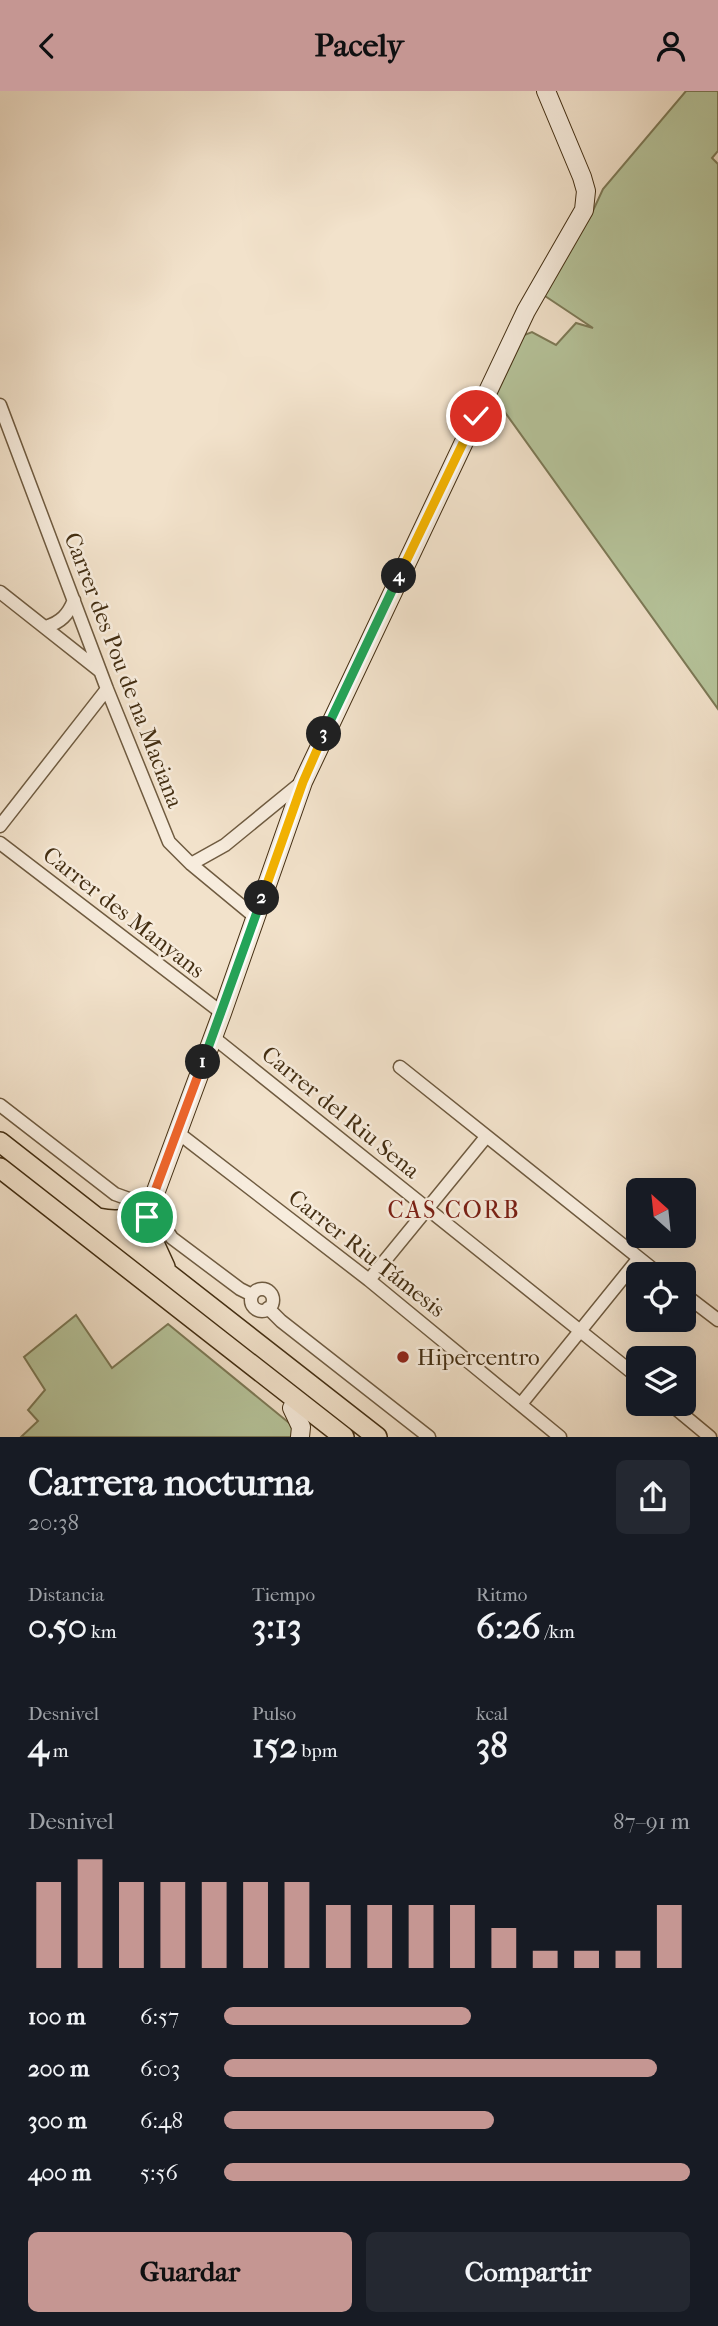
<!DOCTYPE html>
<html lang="es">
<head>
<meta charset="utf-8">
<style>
	body { margin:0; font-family:"IM FELL French Canon",serif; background:#242831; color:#f1f3f6; height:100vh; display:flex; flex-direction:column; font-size:26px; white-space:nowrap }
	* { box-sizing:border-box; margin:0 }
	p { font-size:23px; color:#9ea1a6 }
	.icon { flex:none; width:38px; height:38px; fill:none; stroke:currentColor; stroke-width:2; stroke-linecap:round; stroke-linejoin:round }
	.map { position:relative; height:1346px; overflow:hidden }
	.details { display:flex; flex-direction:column; background:#171b24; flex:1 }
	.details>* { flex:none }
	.needle { width:46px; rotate:333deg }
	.tools { position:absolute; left:626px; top:1087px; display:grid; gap:14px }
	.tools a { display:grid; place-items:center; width:70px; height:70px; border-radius:10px; background:#171b24; box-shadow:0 7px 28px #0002; font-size:35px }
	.pin { position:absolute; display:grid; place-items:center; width:60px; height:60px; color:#fff; margin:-30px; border:4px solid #fff; border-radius:50%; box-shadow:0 2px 7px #0007 }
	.km { position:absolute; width:35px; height:35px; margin:-18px; border-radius:50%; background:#222; color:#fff; font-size:19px; line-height:35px; text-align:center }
	.round { display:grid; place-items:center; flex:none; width:74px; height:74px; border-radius:10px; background:#242831 }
	.headline { display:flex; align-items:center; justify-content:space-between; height:119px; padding:0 28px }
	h1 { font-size:38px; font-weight:700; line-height:52px }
	.metrics { display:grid; grid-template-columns:repeat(3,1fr); gap:10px; height:119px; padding:7px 28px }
	.metrics div { display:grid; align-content:center }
	.metrics b { font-size:35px; font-weight:700 }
	.metrics small { font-size:19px; font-weight:400 }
	.metrics p { font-size:19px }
	.chart { height:196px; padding:14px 28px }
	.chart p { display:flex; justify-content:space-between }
	.chart svg { width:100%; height:126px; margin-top:7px; stroke:#c59692; stroke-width:6 }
	.action { display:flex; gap:14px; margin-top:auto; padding:14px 28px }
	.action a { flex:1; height:80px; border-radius:10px; background:#c59692; color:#111; font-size:28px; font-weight:700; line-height:80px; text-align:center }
	.action a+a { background:#242831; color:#f1f3f6 }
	ul { padding:0 28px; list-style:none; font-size:23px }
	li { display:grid; grid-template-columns:112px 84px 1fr; align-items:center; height:52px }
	li i { height:18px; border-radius:9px; background:#c59692 }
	header { display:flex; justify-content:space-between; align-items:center; height:91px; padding:0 28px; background:#c59692; color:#111; font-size:32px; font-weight:700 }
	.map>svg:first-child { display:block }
	.green { fill:#b6c49b; stroke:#7c7956; stroke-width:2 }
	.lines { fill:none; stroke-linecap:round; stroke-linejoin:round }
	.street-casing { stroke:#6f5b40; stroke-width:15 }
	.secondary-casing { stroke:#432e12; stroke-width:20 }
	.primary-casing { stroke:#432e12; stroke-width:22 }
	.street { stroke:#f7ecdd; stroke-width:12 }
	.secondary { stroke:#f7ecdd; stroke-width:18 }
	.primary { stroke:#f2e2cb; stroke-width:19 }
	.split-1-casing { stroke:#fff; stroke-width:14 }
	.split-2-casing { stroke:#fff; stroke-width:14 }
	.split-3-casing { stroke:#fff; stroke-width:14 }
	.split-4-casing { stroke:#fff; stroke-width:14 }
	.split-5-casing { stroke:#fff; stroke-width:14 }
	.split-1 { stroke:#f0652b; stroke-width:9 }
	.split-2 { stroke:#22a559; stroke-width:9 }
	.split-3 { stroke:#f5b400; stroke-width:9 }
	.split-4 { stroke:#22a559; stroke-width:9 }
	.split-5 { stroke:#f5b400; stroke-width:9 }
	.poi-dot { fill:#8f2418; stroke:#f7ecdd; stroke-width:2.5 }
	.labels { text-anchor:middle; stroke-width:5; stroke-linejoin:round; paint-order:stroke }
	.street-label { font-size:23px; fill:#432e12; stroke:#f7ecdd }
	.poi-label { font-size:23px; fill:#432e12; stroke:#f7ecdd; text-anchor:start }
	.neighbourhood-label { font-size:24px; letter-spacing:2px; fill:#7a1f14; stroke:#f7ecdd }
</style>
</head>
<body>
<header><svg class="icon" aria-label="back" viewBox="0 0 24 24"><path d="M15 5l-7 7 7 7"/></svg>Pacely<svg class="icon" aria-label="person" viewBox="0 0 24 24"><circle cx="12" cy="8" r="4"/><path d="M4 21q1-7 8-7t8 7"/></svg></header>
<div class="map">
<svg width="718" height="1346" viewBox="0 0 718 1346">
	<rect width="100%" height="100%" fill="#f2e2cb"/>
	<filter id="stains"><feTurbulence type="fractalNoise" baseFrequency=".00286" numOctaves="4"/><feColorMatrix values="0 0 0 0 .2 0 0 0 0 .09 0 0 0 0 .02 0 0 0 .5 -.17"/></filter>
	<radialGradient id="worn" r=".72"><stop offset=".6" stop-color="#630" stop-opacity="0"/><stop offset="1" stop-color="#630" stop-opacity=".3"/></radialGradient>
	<!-- green -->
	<path class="green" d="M686 0H718V60L712 67 718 73V618L494 306 519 246 532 241 556 254 576 232 593 237 542 203 591 124 603 98Z
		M76 1224 112 1277 168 1233 299 1340 297 1346H21L38 1330 28 1319 45 1299 24 1266Z"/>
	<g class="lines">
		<!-- street casing -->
		<g class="street-casing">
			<path id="street" d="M0 314 107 598 169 751 191 773 255 826
				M0 501 100 580
				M46 536C61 531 68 524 74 509
				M0 735 107 598
				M0 752 222 922
				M191 773 225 754 302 691
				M213 946 639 1287
				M400 976 659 1183
				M0 1014 115 1103 140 1112
				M177 1041 369 1189 560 1346
				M156 1123 172 1147 240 1198 252 1204
				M369 1189 486 1046
				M251 1209a11 11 0 1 1 22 0a11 11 0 1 1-22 0Z
				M684 1203 718 1229
				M268 1217 281 1230 429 1346
				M669 1312 710 1346
				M521 1313 639 1167"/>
		</g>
		<!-- secondary casing -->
		<g class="secondary-casing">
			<path id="secondary" d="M153 1108 222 922 303 691 526 220 584 119 586 100 582 86 546 0
				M292 1317 301 1336 300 1346"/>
		</g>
		<!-- primary casing -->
		<g class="primary-casing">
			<path id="primary" d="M0 1051 377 1346
				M0 1077 344 1346
				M98 1127C113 1130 128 1131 139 1119
				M147 1127 154 1152 165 1176"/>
		</g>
		<!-- street -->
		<use href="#street" class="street"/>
		<!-- secondary -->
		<use href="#secondary" class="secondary"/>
		<!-- primary -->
		<use href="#primary" class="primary"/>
	</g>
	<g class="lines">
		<!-- split-1 casing -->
		<g class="split-1-casing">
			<path id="split-1" d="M147 1126 154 1125 158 1120 157 1112 152 1108 203 971"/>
		</g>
		<!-- split-2 casing -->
		<g class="split-2-casing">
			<path id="split-2" d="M203 971 262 807"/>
		</g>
		<!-- split-3 casing -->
		<g class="split-3-casing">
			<path id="split-3" d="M262 807 303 691 324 643"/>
		</g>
		<!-- split-4 casing -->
		<g class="split-4-casing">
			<path id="split-4" d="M324 643 399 485"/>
		</g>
		<!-- split-5 casing -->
		<g class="split-5-casing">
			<path id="split-5" d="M399 485 476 325"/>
		</g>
		<!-- split-1 -->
		<use href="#split-1" class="split-1"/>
		<!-- split-2 -->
		<use href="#split-2" class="split-2"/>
		<!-- split-3 -->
		<use href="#split-3" class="split-3"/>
		<!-- split-4 -->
		<use href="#split-4" class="split-4"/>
		<!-- split-5 -->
		<use href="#split-5" class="split-5"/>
	</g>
	<!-- markers -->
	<circle class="poi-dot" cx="403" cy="1266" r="7"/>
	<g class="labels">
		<!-- street labels -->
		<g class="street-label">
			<text transform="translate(124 579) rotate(69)" y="8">Carrer des Pou de na Maciana</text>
			<text transform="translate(124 821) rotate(38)" y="8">Carrer des Manyans</text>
			<text transform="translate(341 1021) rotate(39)" y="8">Carrer del Riu Sena</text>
			<text transform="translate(367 1162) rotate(38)" y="8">Carrer Riu Támesis</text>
		</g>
		<!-- poi labels -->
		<g class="poi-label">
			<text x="417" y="1274">Hipercentro</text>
		</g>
		<!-- neighbourhood labels -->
		<g class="neighbourhood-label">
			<text x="454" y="1127">CAS CORB</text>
		</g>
	</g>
	<rect width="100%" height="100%" filter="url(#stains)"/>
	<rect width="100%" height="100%" fill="url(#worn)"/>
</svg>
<div class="tools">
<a><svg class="needle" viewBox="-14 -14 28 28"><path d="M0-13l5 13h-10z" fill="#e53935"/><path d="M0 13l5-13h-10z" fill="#9ea1a6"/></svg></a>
<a><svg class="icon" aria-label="locate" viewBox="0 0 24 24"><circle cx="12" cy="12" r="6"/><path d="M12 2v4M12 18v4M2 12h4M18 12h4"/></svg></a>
<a><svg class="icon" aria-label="layers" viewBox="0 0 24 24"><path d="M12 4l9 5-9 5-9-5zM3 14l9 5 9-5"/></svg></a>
</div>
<div class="pin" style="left:147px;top:1126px;background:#1e9e55"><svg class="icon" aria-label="arrive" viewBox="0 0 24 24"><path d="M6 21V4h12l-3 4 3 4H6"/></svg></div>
<div class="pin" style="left:476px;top:325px;background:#d93025"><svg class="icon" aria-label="check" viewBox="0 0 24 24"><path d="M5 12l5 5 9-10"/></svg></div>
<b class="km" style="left:203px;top:971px">1</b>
<b class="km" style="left:262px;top:807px">2</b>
<b class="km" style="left:324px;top:643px">3</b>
<b class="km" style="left:399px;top:485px">4</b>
</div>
<section class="details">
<div class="headline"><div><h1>Carrera nocturna</h1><p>20:38</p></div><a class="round"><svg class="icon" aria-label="share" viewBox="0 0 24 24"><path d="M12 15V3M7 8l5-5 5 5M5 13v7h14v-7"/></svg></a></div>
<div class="metrics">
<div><p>Distancia</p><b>0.50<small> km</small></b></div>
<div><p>Tiempo</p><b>3:13</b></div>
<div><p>Ritmo</p><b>6:26<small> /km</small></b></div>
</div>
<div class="metrics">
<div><p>Desnivel</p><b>4<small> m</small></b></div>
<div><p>Pulso</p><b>152<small> bpm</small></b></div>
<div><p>kcal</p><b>38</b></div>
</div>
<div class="chart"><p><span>Desnivel</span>87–91 m</p>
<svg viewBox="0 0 160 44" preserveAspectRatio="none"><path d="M5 44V14M15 44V6M25 44V14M35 44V14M45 44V14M55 44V14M65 44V14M75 44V22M85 44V22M95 44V22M105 44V22M115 44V30M125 44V38M135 44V38M145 44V38M155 44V22"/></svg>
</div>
<ul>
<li><b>100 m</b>6:57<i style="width:53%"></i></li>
<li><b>200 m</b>6:03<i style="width:93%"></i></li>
<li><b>300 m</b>6:48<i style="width:58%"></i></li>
<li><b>400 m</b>5:56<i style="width:100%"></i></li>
</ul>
<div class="action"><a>Guardar</a><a>Compartir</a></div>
</section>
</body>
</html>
